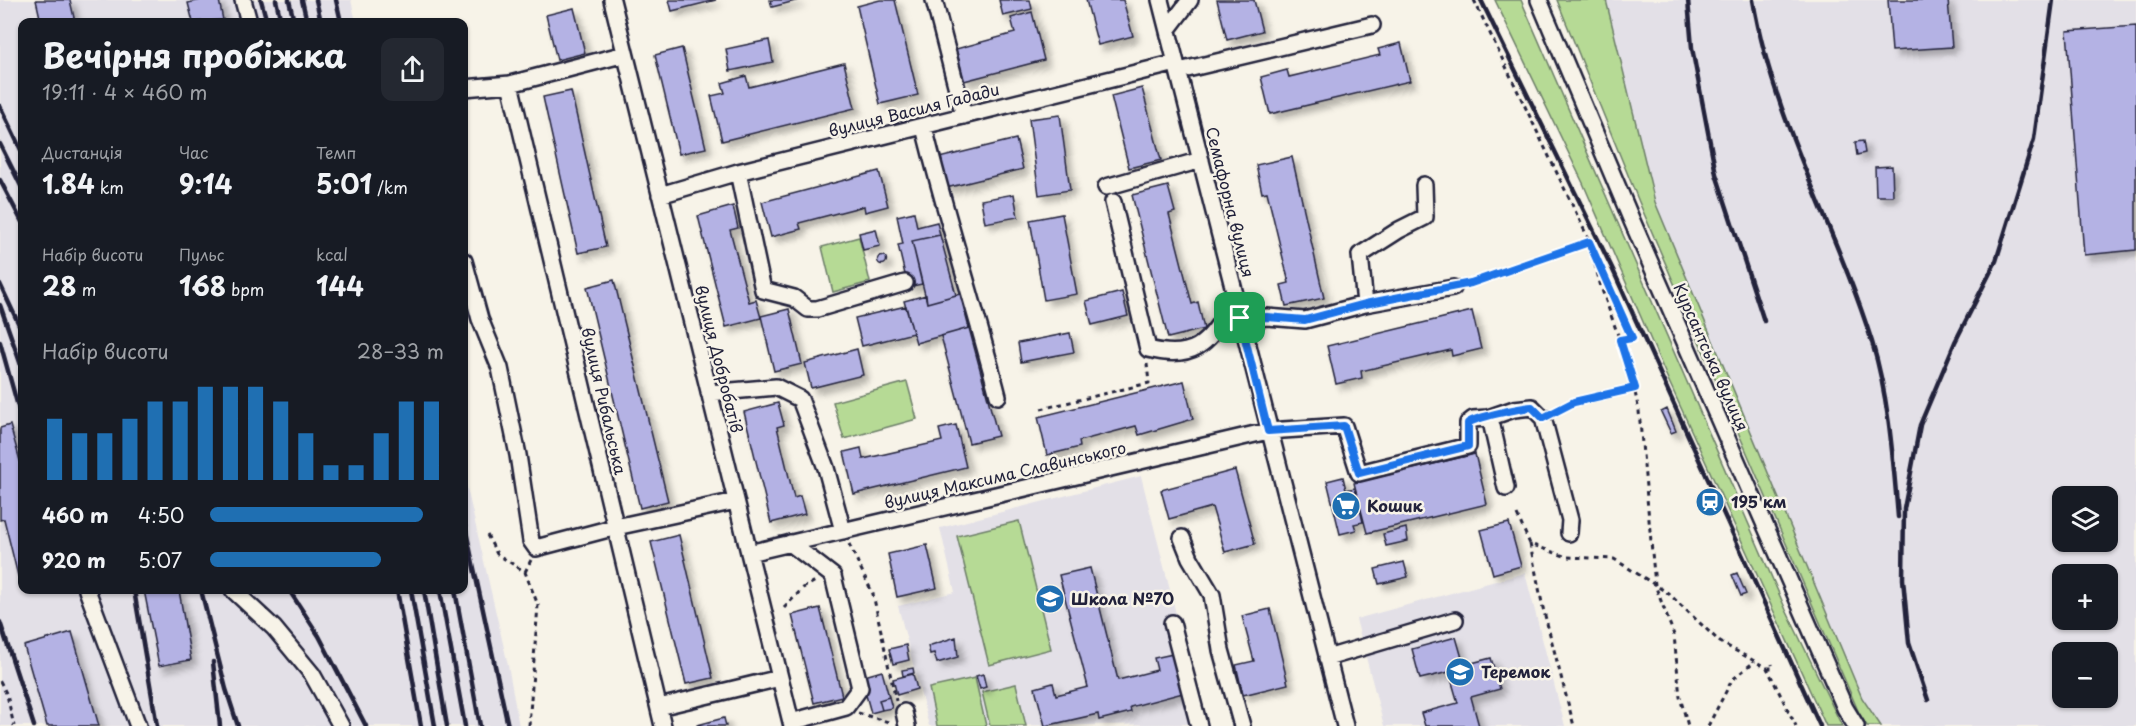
<!DOCTYPE html>
<html lang="uk">
<head>
<meta charset="utf-8">
<style>
	body { margin:0; font-family:"Playpen Sans",sans-serif; background:#242831; color:#f1f3f6; height:100vh; display:flex; flex-direction:column; font-size:22px; white-space:nowrap }
	* { box-sizing:border-box; margin:0 }
	p { font-size:20px; color:#9ea1a6 }
	.icon { flex:none; width:33px; height:33px; fill:none; stroke:currentColor; stroke-width:2; stroke-linecap:round; stroke-linejoin:round }
	.map { position:relative; flex:1; overflow:hidden }
	.side { position:absolute; left:18px; top:18px; width:450px; height:576px; display:flex; flex-direction:column; background:#171b24; border-radius:12px; box-shadow:0 2px 4px #0004 }
	.side>* { flex:none }
	.buttons { position:absolute; left:2052px; top:486px; display:grid; gap:12px }
	.buttons a { display:grid; place-items:center; width:66px; height:66px; border-radius:12px; background:#171b24; box-shadow:0 2px 4px #0004; font-size:30px }
	.pin { position:absolute; display:grid; place-items:center; width:51px; height:51px; color:#fff; margin:-26px; border-radius:12px; box-shadow:0 3px 9px #0006 }
	.round { display:grid; place-items:center; flex:none; width:63px; height:63px; border-radius:12px; background:#242831 }
	.headline { display:flex; align-items:center; justify-content:space-between; height:102px; padding:0 24px }
	h1 { font-size:33px; font-weight:700; line-height:45px }
	.figures { display:grid; grid-template-columns:repeat(3,1fr); gap:9px; height:102px; padding:6px 24px }
	.figures div { display:grid; align-content:center }
	.figures b { font-size:26px; font-weight:700 }
	.figures small { font-size:16px; font-weight:400 }
	.figures p { font-size:16px }
	.chart { height:168px; padding:12px 24px }
	.chart p { display:flex; justify-content:space-between }
	.chart svg { width:100%; height:108px; margin-top:6px; stroke:#1f6fb2; stroke-width:6 }
	ul { padding:0 24px; list-style:none; font-size:20px }
	li { display:grid; grid-template-columns:96px 72px 1fr; align-items:center; height:45px }
	li i { height:15px; border-radius:8px; background:#1f6fb2 }
	.map>svg:first-child { display:block }
	.built { fill:#e3e0e7; fill-rule:evenodd }
	.green { fill:#b6da95; stroke:#6c7e68; stroke-width:1.5 }
	.building { fill:#b4b2e4; stroke:#22223b; stroke-width:1.5; filter:url(#shadow) }
	.lines { fill:none; stroke-linecap:round; stroke-linejoin:round }
	.minor-casing { stroke:#22223b; stroke-width:20 }
	.path { stroke:#22223b; stroke-width:3; stroke-dasharray:4.5 4.5; stroke-linecap:butt }
	.minor { stroke:#f7f3e8; stroke-width:15 }
	.rail { stroke:#22223b; stroke-width:4.5 }
	.route-casing { stroke:#fff; stroke-width:12 }
	.route { stroke:#1a73e8; stroke-width:8 }
	.labels { text-anchor:middle; stroke-width:5; stroke-linejoin:round; paint-order:stroke }
	.street-label { font-size:16px; fill:#22223b; stroke:#f7f3e8 }
	.poi-label { font-size:16px; font-weight:bold; fill:#22223b; stroke:#f7f3e8; text-anchor:start }
</style>
</head>
<body>
<div class="map">
<svg width="2136" height="726" viewBox="0 0 2136 726">
	<defs>
		<filter id="shadow"><feDropShadow dx="5.5" dy="5.5" stdDeviation="3" flood-color="#0004"/></filter>
	</defs>
	<rect width="100%" height="100%" fill="#f7f3e8"/>
	<filter id="ink" filterUnits="userSpaceOnUse"><feTurbulence type="fractalNoise" baseFrequency=".0167" numOctaves="2"/><feDisplacementMap in="SourceGraphic" scale="12" xChannelSelector="R" yChannelSelector="G"/><feConvolveMatrix kernelMatrix="1 2 1 2 8 2 1 2 1" color-interpolation-filters="sRGB"/></filter>
	<g filter="url(#ink)">
		<!-- built -->
		<path class="built" d="M0 0H351L356 22H22V590H464V475L508 665 519 726H0Z
			M1606 0H2136V726H1881L1862 698 1655 202ZM2062 496H2108V542H2062ZM2062 574H2108V620H2062ZM2062 652H2108V698H2062Z
			M1141 476 1204 724 929 726 898 606 955 592 940 528Z
			M1525 573 1565 726H1384L1356 619Z"/>
		<!-- green -->
		<path class="green" d="M1495 0H1521L1786 610 1842 726H1826L1666 375 1583 183Z
			M1557 0H1606L1655 202 1862 698 1881 726H1867L1859 713 1639 202Z
			M859 237 870 282 833 292 822 247Z
			M907 382 917 419 844 439 833 402Z
			M1019 521 1051 649 989 665 957 536Z
			M975 678 986 726H937L929 688Z
			M1016 684 1026 726H990L982 692Z"/>
		<!-- building -->
		<path class="building" d="M36 0H70L75 22H41Z
			M201 0H219L223 20 193 22 188 3Z
			M669 0H716L672 11Z
			M770 0H799L772 7Z
			M880 0H895L918 95 880 104 857 6Z
			M999 0H1030L1032 9 1003 16Z
			M1086 0H1123L1133 36 1098 45Z
			M1217 0H1254L1262 31 1227 40Z
			M1888 0H1948L1952 47 1892 51Z
			M574 8 585 53 557 60 546 15Z
			M1032 12 1044 60 964 81 956 49 1015 33 1011 18Z
			M2136 26V250L2084 255 2067 31Z
			M769 40 773 62 730 71 726 49Z
			M1401 43 1410 81 1270 114 1261 77 1287 70 1289 77 1380 55 1378 49Z
			M682 48 706 148 679 154 655 55Z
			M844 63 855 108 722 141 711 96 725 93 722 83 746 76 749 87Z
			M1142 88 1161 160 1129 168 1111 96Z
			M571 91 606 247 578 253 543 97Z
			M1060 115 1070 190 1039 195 1029 119Z
			M1016 139 1023 169 946 188 939 158Z
			M1863 141 1865 153 1857 155 1855 142Z
			M1292 157 1324 298 1286 306 1281 285 1289 283 1267 192 1262 193 1256 165Z
			M1892 166 1893 196H1876L1875 167Z
			M879 171 888 206 865 212 864 206 799 223 801 229 771 237 762 202Z
			M1168 186 1175 212 1169 214 1192 304 1198 302 1204 329 1168 338 1132 195Z
			M1014 194 1018 217 985 223 981 200Z
			M733 206 738 228 730 230 749 302 756 300 761 318 726 327 698 216Z
			M914 212 917 227 937 222 940 235 912 241 922 284 908 287 898 245 903 244 897 216Z
			M1062 214 1077 294 1044 300 1030 220Z
			M876 229 880 246 863 250 859 233Z
			M940 235 956 295 927 303 912 241Z
			M877.5 260a4.5 4.5 0 1 1 9 0a4.5 4.5 0 1 1-9 0Z
			M614 280 668 501 640 508 587 287Z
			M1122 292 1128 316 1092 325 1086 301Z
			M960 294 969 328 916 343 904 301 926 295 927 303Z
			M906 306 913 333 862 346 855 318Z
			M789 309 802 364 774 371 761 316Z
			M1472 311 1481 349 1452 356 1451 350 1361 371 1362 378 1336 384 1327 346Z
			M969 328 998 436 969 443 941 336Z
			M1070 333 1074 352 1021 362 1018 343Z
			M857 349 863 375 811 388 805 363Z
			M1184 381 1193 419 1139 435 1136 426 1079 441 1080 447 1047 455 1038 417Z
			M778 403 784 425 777 427 794 498 800 496 805 514 771 523 744 412Z
			M1667 409 1676 431 1671 433 1661 412Z
			M10 425 22 468V574L18 576 4 519 0 520V428Z
			M956 425 966 467 854 494 844 452 861 448 863 459 942 441 939 429Z
			M1475 454 1487 504 1367 533 1354 483Z
			M1235 470 1255 544 1225 552 1212 507 1169 519 1161 490Z
			M1343 477 1346 490 1355 488 1363 522 1354 524 1356 530 1340 534 1327 481Z
			M1509 523 1521 566 1493 574 1481 530Z
			M1406 528 1408 541 1386 546 1383 534Z
			M679 535 713 678 686 684 651 542Z
			M927 545 937 588 897 597 888 554Z
			M1404 562 1408 577 1379 584 1375 569Z
			M1090 568 1118 680 1157 670 1154 658 1173 654 1183 693 1130 707 1131 712 1099 720 1098 714 1045 726 1035 688 1053 683 1056 695 1088 687 1059 575Z
			M1737 573 1746 594 1741 596 1732 575Z
			M144 590H179L191 660 159 666Z
			M820 608 842 696 814 703 792 615Z
			M1270 609 1288 684 1243 695 1236 665 1254 661 1242 616Z
			M72 632 99 726H47L24 646Z
			M956 637 958 657 937 663 934 653 930 654 928 646Z
			M1456 637 1464 665 1491 658 1500 689 1471 697 1479 726H1425L1421 713 1458 703 1449 672 1420 679 1412 649Z
			M906 645 909 660 893 664 889 649Z
			M913 668 914 673 903 676 902 670Z
			M882 671 889 697 879 700 882 710 871 713 861 677Z
			M913 674 917 689 897 695 893 679Z
			M983 674 986 687 980 689 976 676Z
			M889 697 892 708 882 710 879 700Z
			M724 718 726 726H697V725Z"/>
		<g class="lines">
			<!-- minor casing -->
			<g class="minor-casing">
				<path id="minor" d="M243 0 249 22
					M612 0 792 726
					M934 0 964 116
					M1160 0 1345 726
					M1539 0 1632 221 1845 708 1856 726
					M1168 29 1190 0
					M1179 71 1372 25
					M510 84 663 726
					M464 88 510 84 625 54
					M924 127C946 218 975 306 998 396
					M738 172 763 290 794 298 808 309H817L905 283
					M1106 187 1201 160
					M660 195 738 172 1176 63
					M1113 202 1148 349C1201 362 1209 338 1236 300
					M464 261 480 319 500 368 518 455 531 541 536 548 616 527 736 501
					M1365 304 1360 255 1399 230 1425 217 1424 185
					M1240 318 1267 317 1305 320 1365 304 1453 288
					M709 393 776 387 800 399 826 468 843 531
					M1488 418 1514 409 1532 407 1543 418 1570 520 1569 533
					M1182 538 1190 558 1212 595 1221 650 1242 726
					M790 543 833 576 860 688 846 707 791 722
					M749 553 1268 431 1344 426 1359 473 1468 446V423L1473 419 1488 418 1492 426 1506 488
					M87 590 138 726
					M233 590 274 628 312 674 341 726
					M1172 623 1199 726
					M1327 658 1455 620
					M659 707 780 678
					M904 712 907 726"/>
			</g>
			<!-- path -->
			<path class="path" d="M1474 0 1590 242
				M1594 251 1632 338 1620 340
				M1466 284 1589 242 1601 287 1630 369 1639 411 1655 585 1674 635 1680 697 1688 726
				M1041 409 1149 383 1147 364
				M1556 411 1574 402 1635 388
				M1517 515 1530 544 1567 557 1614 559 1668 593 1720 642 1767 668 1796 726
				M487 535 497 554 525 572 538 605 529 726
				M849 544 873 594 896 701
				M1530 544 1543 608 1574 726
				M525 572 531 560
				M784 608 803 588 817 580
				M1767 668H1773L1772 664
				M0 681 7 695 14 726
				M858 713 892 723
				M1708 726 1732 680 1755 661"/>
			<!-- minor -->
			<use href="#minor" class="minor"/>
			<!-- rail -->
			<path class="rail" d="M261 0 267 22
				M276 0 281 22
				M289 0 294 22
				M302 0 307 22
				M316 0 321 22
				M336 0 341 22
				M1481 0 1613 270 1820 726
				M1688 0 1692 48 1716 174 1764 321
				M1753 0C1773 120 1836 227 1872 342 1889 398 1893 458 1898 517
				M0 106 22 152
				M0 144 22 188
				M0 180 22 222
				M0 284 22 331
				M0 305 22 368
				M0 342 22 421
				M464 522 508 726
				M134 590 157 726
				M201 590 226 689 238 726
				M289 590 319 636 366 726
				M397 590 421 726
				M411 590 435 726
				M424 590 447 726
				M440 590 465 726
				M455 590 480 726
				M0 622 34 726
				M213 662 220 726
				M1928 700 1909 643 1903 579 1904 509 1920 425 1955 342 1996 261 2034 139 2053 0"/>
		</g>
	</g>
	<g class="lines" filter="url(#ink)">
		<!-- route casing -->
		<g class="route-casing">
			<path id="route" d="M1589 242 1632 338 1620 340 1635 388 1574 402 1543 418 1532 407C1520 408 1477 417 1468 423V446L1359 473 1344 426 1268 431 1240 318 1267 317 1305 320 1365 304 1471 283Z"/>
		</g>
		<!-- route -->
		<use href="#route" class="route"/>
	</g>
	<!-- icons -->
	<defs>
		<g id="station-disc" transform="scale(1.5)"><circle r="9.5" fill="#1f6fb2" stroke="#f7f3e8"/><path d="M-3-6H3Q5-6 5-4V2Q5 4 3 4L4.5 6H3L1.5 4h-3L-3 6H-4.5L-3 4Q-5 4-5 2V-4Q-5-6-3-6ZM-3.5-4v3h7v-3ZM-3.5 1v1.5H-2V1ZM2 1v1.5H3.5V1Z" fill="#fff"/></g>
		<g id="supermarket-disc" transform="scale(1.5)"><circle r="9.5" fill="#1f6fb2" stroke="#f7f3e8"/><path d="M-6-5.5h2.5l.6 2H6L4.5 2H-2.5L-4.4-4H-6ZM-1.5 3.2a1.3 1.3 0 1 0 .1 0ZM3 3.2a1.3 1.3 0 1 0 .1 0Z" fill="#fff"/></g>
		<g id="school-disc" transform="scale(1.5)"><circle r="9.5" fill="#1f6fb2" stroke="#f7f3e8"/><path d="M0-5L7-2L0 1L-7-2ZM-4 1L0 2.5L4 1V4Q0 6-4 4Z" fill="#fff"/></g>
	</defs>
	<g fill-rule="evenodd">
		<use href="#station-disc" x="1710" y="502"/>
		<use href="#supermarket-disc" x="1346" y="506"/>
		<use href="#school-disc" x="1050" y="599"/>
		<use href="#school-disc" x="1460" y="672"/>
	</g>
	<g class="labels">
		<!-- street labels -->
		<g class="street-label">
			<text transform="translate(914 110) rotate(-14)" y="6">вулиця Василя Гадади</text>
			<text transform="translate(1230 202) rotate(76)" y="6">Семафорна вулиця</text>
			<text transform="translate(1711 357) rotate(66)" y="6">Курсантська вулиця</text>
			<text transform="translate(719 359) rotate(76)" y="6">вулиця Добробатів</text>
			<text transform="translate(604 401) rotate(77)" y="6">вулиця Рибальська</text>
			<text transform="translate(1005 475) rotate(-13)" y="6">вулиця Максима Славинського</text>
		</g>
		<!-- poi labels -->
		<g class="poi-label">
			<text x="1731" y="508">195 км</text>
			<text x="1367" y="512">Кошик</text>
			<text x="1071" y="605">Школа №70</text>
			<text x="1481" y="678">Теремок</text>
		</g>
	</g>
</svg>
<div class="buttons">
<a><svg class="icon" aria-label="layers" viewBox="0 0 24 24"><path d="M12 4l9 5-9 5-9-5zM3 14l9 5 9-5"/></svg></a>
<a>+</a>
<a>−</a>
</div>
<div class="pin" style="left:1240px;top:318px;background:#1e9e55"><svg class="icon" aria-label="arrive" viewBox="0 0 24 24"><path d="M6 21V4h12l-3 4 3 4H6"/></svg></div>
<section class="side">
<div class="headline"><div><h1>Вечірня пробіжка</h1><p>19:11 · 4 × 460 m</p></div><a class="round"><svg class="icon" aria-label="share" viewBox="0 0 24 24"><path d="M12 15V3M7 8l5-5 5 5M5 13v7h14v-7"/></svg></a></div>
<div class="figures">
<div><p>Дистанція</p><b>1.84<small> km</small></b></div>
<div><p>Час</p><b>9:14</b></div>
<div><p>Темп</p><b>5:01<small> /km</small></b></div>
</div>
<div class="figures">
<div><p>Набір висоти</p><b>28<small> m</small></b></div>
<div><p>Пульс</p><b>168<small> bpm</small></b></div>
<div><p>kcal</p><b>144</b></div>
</div>
<div class="chart"><p><span>Набір висоти</span>28–33 m</p>
<svg viewBox="0 0 160 44" preserveAspectRatio="none"><path d="M5 44V19M15 44V25M25 44V25M35 44V19M45 44V12M55 44V12M65 44V6M75 44V6M85 44V6M95 44V12M105 44V25M115 44V38M125 44V38M135 44V25M145 44V12M155 44V12"/></svg>
</div>
<ul>
<li><b>460 m</b>4:50<i style="width:91%"></i></li>
<li><b>920 m</b>5:07<i style="width:73%"></i></li>
</ul>
</section>
</div>
</body>
</html>
